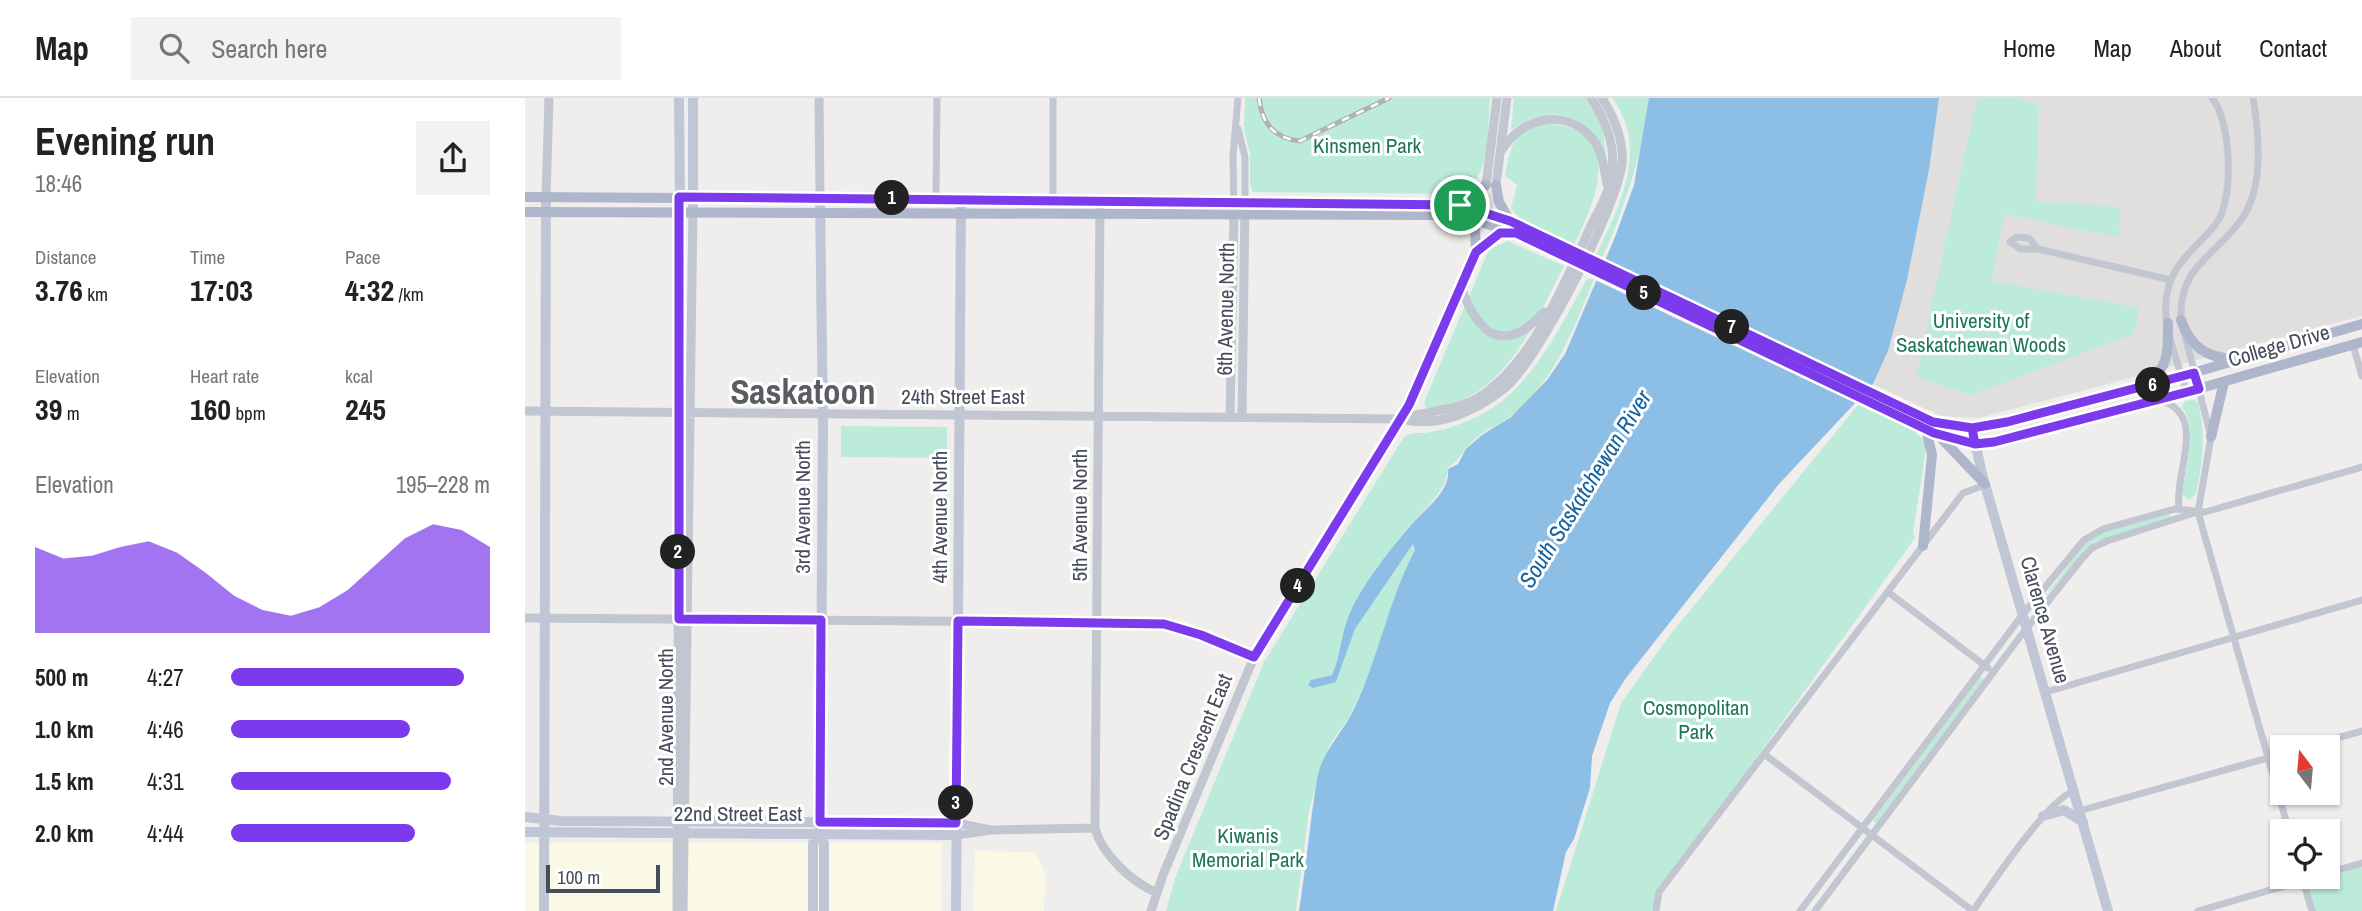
<!DOCTYPE html>
<html lang="en">
<head>
<meta charset="utf-8">
<style>
	body { margin:0; font-family:"Archivo Narrow",sans-serif; background:#f2f2f2; color:#222; height:100vh; display:flex; flex-direction:column; font-size:26px; white-space:nowrap }
	* { box-sizing:border-box; margin:0 }
	p { font-size:23px; color:#767676 }
	.icon { flex:none; width:38px; height:38px; fill:none; stroke:currentColor; stroke-width:2; stroke-linecap:round; stroke-linejoin:round }
	.map { position:relative; flex:1; overflow:hidden }
	.sheet { display:flex; flex-direction:column; background:#fff; width:525px }
	.sheet>* { flex:none }
	.needle { width:46px; rotate:344deg }
	.fabs { position:absolute; left:1745px; top:637px; display:grid; gap:14px }
	.fabs a { display:grid; place-items:center; width:70px; height:70px; border-radius:0px; background:#fff; box-shadow:0 2px 5px #0004; font-size:35px }
	.scale { position:absolute; left:21px; bottom:18px; width:114px; box-sizing:border-box; padding-left:7px; border:4px solid #464c59; border-top:0; font-size:19px; line-height:24px; white-space:nowrap; color:#464c59; -webkit-text-stroke:5px #fff; paint-order:stroke }
	.pin { position:absolute; display:grid; place-items:center; width:60px; height:60px; color:#fff; margin:-30px; border:4px solid #fff; border-radius:50%; box-shadow:0 2px 7px #0007 }
	.km { position:absolute; width:35px; height:35px; margin:-18px; border-radius:50%; background:#222; color:#fff; font-size:19px; line-height:35px; text-align:center }
	.round { display:grid; place-items:center; flex:none; width:74px; height:74px; border-radius:0px; background:#f2f2f2 }
	.summary { display:flex; align-items:center; justify-content:space-between; height:119px; padding:0 35px }
	h1 { font-size:38px; font-weight:700; line-height:52px }
	.metrics { display:grid; grid-template-columns:repeat(3,1fr); gap:10px; height:119px; padding:7px 35px }
	.metrics div { display:grid; align-content:center }
	.metrics b { font-size:30px; font-weight:700 }
	.metrics small { font-size:19px; font-weight:400 }
	.metrics p { font-size:19px }
	.chart { height:196px; padding:14px 35px }
	.chart p { display:flex; justify-content:space-between }
	.chart svg { width:100%; height:126px; margin-top:7px; fill:#7c3aed; opacity:.7 }
	ul { padding:0 35px; list-style:none; font-size:23px }
	li { display:grid; grid-template-columns:112px 84px 1fr; align-items:center; height:52px }
	li i { height:18px; border-radius:9px; background:#7c3aed }
	header { display:flex; align-items:center; gap:42px; box-sizing:border-box; height:98px; padding:0 35px; background:#fff; border-bottom:2px solid #e0e0e0 }
	header strong { font-size:33px }
	nav { display:flex; gap:38px; margin-inline-start:auto; font-size:24px }
	.search { width:490px; height:63px; background:#f2f2f2; display:flex; align-items:center; gap:18px; box-sizing:border-box; padding:0 24px; border-radius:0px; color:#767676; font-size:26px }
	main { display:flex; flex:1; min-height:0 }
	.map>svg:first-child { display:block }
	.commercial { fill:#faf9e6 }
	.education { fill:#e1dfde }
	.green { fill:#bdebd9 }
	.water { fill:#8dbfe6 }
	.pier { fill:#f0eeed }
	.lines { fill:none; stroke-linecap:round; stroke-linejoin:round }
	.minor { stroke:#c1c6d1; stroke-width:7 }
	.tertiary { stroke:#c1c6d1; stroke-width:9 }
	.secondary { stroke:#c0c6d5; stroke-width:10 }
	.primary { stroke:#aeb6cb; stroke-width:10 }
	.rail-casing { stroke:#afb1b7; stroke-width:5 }
	.rail { stroke:#fff; stroke-width:2.5; stroke-dasharray:8; stroke-linecap:butt }
	.primary-bridge { stroke:#aeb6cb; stroke-width:10 }
	.route-casing { stroke:#fff; stroke-width:14 }
	.route { stroke:#7c3aed; stroke-width:9 }
	.labels { text-anchor:middle; stroke-width:6; stroke-linejoin:round; paint-order:stroke }
	.park-label { font-size:21px; fill:#1c765d; stroke:#fff }
	.street-label { font-size:21px; fill:#464c59; stroke:#fff }
	.water-label { font-size:23px; font-style:italic; fill:#14629e; stroke:#fff }
	.town-label { font-size:35px; font-weight:bold; fill:#5a5c61; stroke:#fff }
</style>
</head>
<body>
<header>
<strong>Map</strong>
<div class="search"><svg class="icon" aria-label="search" viewBox="0 0 24 24"><circle cx="10" cy="10" r="6"/><path d="M15 15l6 6"/></svg>Search here</div>
<nav><a>Home</a><a>Map</a><a>About</a><a>Contact</a></nav>
</header>
<main>
<section class="sheet">
<div class="summary"><div><h1>Evening run</h1><p>18:46</p></div><a class="round"><svg class="icon" aria-label="share" viewBox="0 0 24 24"><path d="M12 15V3M7 8l5-5 5 5M5 13v7h14v-7"/></svg></a></div>
<div class="metrics">
<div><p>Distance</p><b>3.76<small> km</small></b></div>
<div><p>Time</p><b>17:03</b></div>
<div><p>Pace</p><b>4:32<small> /km</small></b></div>
</div>
<div class="metrics">
<div><p>Elevation</p><b>39<small> m</small></b></div>
<div><p>Heart rate</p><b>160<small> bpm</small></b></div>
<div><p>kcal</p><b>245</b></div>
</div>
<div class="chart"><p><span>Elevation</span>195–228 m</p>
<svg viewBox="0 0 160 44" preserveAspectRatio="none"><path d="M0 44V14L10 18L20 17L30 14L40 12L50 16L60 23L70 31L80 36L90 38L100 35L110 29L120 20L130 11L140 6L150 8L160 14V44z"/></svg>
</div>
<ul>
<li><b>500 m</b>4:27<i style="width:90%"></i></li>
<li><b>1.0 km</b>4:46<i style="width:69%"></i></li>
<li><b>1.5 km</b>4:31<i style="width:85%"></i></li>
<li><b>2.0 km</b>4:44<i style="width:71%"></i></li>
</ul>
</section>
<div class="map">
<svg width="1837" height="813" viewBox="0 0 1837 813">
	<rect width="100%" height="100%" fill="#f0eeed"/>
	<!-- commercial -->
	<path class="commercial" d="M0 745H417V813H0Z
		M450 753 510 754 520 774 519 813H448Z"/>
	<!-- education -->
	<path class="education" d="M1414 0H1837V218L1454 320 1416 318 1348 286 1360 259 1382 182 1404 72Z"/>
	<!-- green -->
	<path class="green" d="M720 0H965C962 30 968 89 929 96L728 94 725 87V55L719 32Z
		M989 0H1061L1077 27 1082 64C1068 14 1025 4 986 32Z
		M1087 0H1126C1116 56 1101 109 1077 160L1071 157C1094 110 1125 49 1087 0Z
		M1452 0H1492L1514 7 1511 103 1596 109 1593 139 1479 116 1467 183 1615 210 1609 236 1446 297 1391 279Z
		M1020 25C1101 30 1072 100 1049 147L997 123 986 110 992 87 980 78C986 45 987 37 1020 25Z
		M983 143 1039 168C1009 226 977 306 902 311L899 304 964 151Z
		M1062 181H1069C1049 230 1029 286 984 319 976 326 965 330 956 336 941 347 937 360 923 370 922 396 891 418 877 437 858 462 831 494 821 524 815 542 815 560 807 577L786 582 811 584 830 531 888 446 890 451 848 567 825 618 805 646 793 679 784 713 771 813H641L650 780 739 564 879 339C885 334 891 335 899 335 917 333 935 327 951 319 1005 295 1034 230 1062 181Z
		M1669 302 1673 304C1681 337 1678 363 1671 396L1664 402 1657 396C1660 372 1674 330 1657 309L1660 303Z
		M1333 307 1387 331 1402 345 1388 435 1390 440 1134 795 1130 813H1031L1096 605 1144 538Z
		M316 328 422 329V360L316 359Z
		M1645 416 1644 421 1569 444 1515 505 1560 445 1578 434Z
		M1455 579 1459 581 1351 725 1348 722Z
		M1837 765V813H1787L1778 782 1802 779 1803 775Z"/>
	<!-- water -->
	<path class="water" d="M1124 0H1414L1404 72 1382 182 1363 253 1348 286 1254 386 1101 580 1085 605 1067 658 1065 690 1049 741 1041 754 1028 813H774C781 769 785 724 792 681 797 654 815 638 827 615 853 563 863 503 890 452L888 446 830 531 811 584 788 590 783 587 786 582 807 577C815 560 815 543 821 525 831 493 865 452 886 427 899 412 926 393 923 371L933 366 941 351 957 337 986 319 1022 282 1040 256 1090 139 1109 87Z"/>
	<!-- pier -->
	<path class="pier" d="M1076 161 1350 290 1335 307 1068 181Z"/>
	<g class="lines">
		<!-- minor -->
		<path class="minor" d="M1728 0C1734 35 1738 85 1720 116 1695 157 1653 165 1656 222L1686 339 1673 414 1764 733
			M713 31 720 59V104
			M411 101 412 0
			M528 102V0
			M709 117 708 58 713 0
			M1513 151H1496L1485 144 1492 139 1504 140 1513 151 1646 182
			M1828 247 1837 278
			M1662 295C1653 264 1634 223 1643 191 1651 160 1676 147 1693 123 1709 98 1706 22 1687 0
			M1635 302C1684 317 1649 373 1654 410
			M1363 494 1463 570
			M1521 594 1837 502
			M1779 649 1837 633
			M1239 656 1448 813
			M1554 713 1757 656
			M1802 775 1837 765
			M1777 779 1787 813
			M1131 813 1134 794 1438 395 1460 387
			M1275 813 1498 516 1559 442 1578 431 1650 411 1680 414 1837 369
			M1290 813 1494 540 1555 463 1567 450 1582 443 1672 414
			M1448 813C1466 787 1523 701 1549 693
			M1673 813 1790 779"/>
		<!-- tertiary -->
		<path class="tertiary" d="M294 0 295 100
			M977 52C996 20 1039 9 1066 39 1077 51 1079 70 1082 86
			M961 87 972 0
			M971 87 982 0
			M21 98 24 0
			M575 103 570 730C577 757 607 784 632 795
			M936 189C953 237 979 258 1019 214
			M0 313 876 321C913 331 951 313 980 290 1013 263 1093 108 1097 65 1099 42 1089 19 1077 0
			M705 319 709 117
			M717 319 720 104
			M876 321C901 312 929 314 953 300 1006 267 1038 189 1063 134 1071 116 1083 99 1086 80 1092 50 1082 25 1066 0
			M0 520 639 525 676 537 729 559
			M431 725 466 732
			M431 737 467 732 570 730
			M152 813 155 113
			M158 813 168 112
			M626 813 638 777 729 559 884 307 951 154"/>
		<!-- secondary -->
		<path class="secondary" d="M154 0 155 113
			M295 100 298 328 295 735 299 746V813
			M168 112V0
			M1447 330 1457 376 1583 813
			M1518 718 1539 712 1558 724
			M0 719 36 723 431 725
			M0 734 431 737
			M19 813 21 98
			M288 813V745L295 735
			M431 813 436 101"/>
		<!-- primary -->
		<path class="primary" d="M971 87 974 104 985 123
			M0 99 912 105 952 111 997 129
			M935 107 961 87
			M0 114 908 117 943 120 991 135
			M943 120 950 131 951 154
			M951 154 967 138 982 134
			M1656 222C1665 248 1681 260 1709 261
			M1620 286C1645 271 1643 251 1643 225
			M1401 321 1414 327 1438 330 1482 324 1605 293 1837 226
			M1399 329 1436 344H1469L1634 302 1837 244
			M1686 339 1699 284
			M1417 341 1460 386
			M1398 448 1407 357 1401 331"/>
		<!-- rail casing -->
		<g class="rail-casing">
			<path id="rail" d="M734 0C737 26 749 40 775 43L864 0"/>
		</g>
		<!-- rail -->
		<use href="#rail" class="rail"/>
		<!-- primary-bridge -->
		<path class="primary-bridge" d="M997 129 1022 141
			M991 135 1399 329
			M1245 247 1401 321"/>
	</g>
	<g class="lines">
		<!-- route casing -->
		<g class="route-casing">
			<path id="route" d="M935 107 154 99V521L296 522 295 724 431 725 433 523 639 526 676 537 729 559 884 307 951 154 975 135H991L1409 335 1450 346 1447 330 1482 324 1669 275 1674 291 1469 344 1450 346 1447 330 1408 324 985 123 935 107"/>
		</g>
		<!-- route -->
		<use href="#route" class="route"/>
	</g>
	<g class="labels">
		<!-- park labels -->
		<g class="park-label">
			<text x="842" y="55">Kinsmen Park</text>
			<text x="1456" y="230">University of<tspan x="1456" dy="24">Saskatchewan Woods</tspan></text>
			<text x="1171" y="617">Cosmopolitan<tspan x="1171" dy="24">Park</tspan></text>
			<text x="723" y="745">Kiwanis<tspan x="723" dy="24">Memorial Park</tspan></text>
		</g>
		<!-- street labels -->
		<g class="street-label">
			<text transform="translate(701 211) rotate(-89)" y="7">6th Avenue North</text>
			<text transform="translate(1754 248) rotate(-16)" y="7">College Drive</text>
			<text x="438" y="306">24th Street East</text>
			<text transform="translate(278 409) rotate(-90)" y="7">3rd Avenue North</text>
			<text transform="translate(555 417) rotate(-90)" y="7">5th Avenue North</text>
			<text transform="translate(415 419) rotate(-90)" y="7">4th Avenue North</text>
			<text transform="translate(1520 522) rotate(74)" y="7">Clarence Avenue</text>
			<text transform="translate(141 619) rotate(-90)" y="7">2nd Avenue North</text>
			<text transform="translate(668 659) rotate(-68)" y="7">Spadina Crescent East</text>
			<text x="213" y="723">22nd Street East</text>
		</g>
		<!-- water labels -->
		<g class="water-label">
			<text transform="translate(1060 391) rotate(-58)" y="8">South Saskatchewan River</text>
		</g>
		<!-- town labels -->
		<g class="town-label">
			<text x="278" y="306">Saskatoon</text>
		</g>
	</g>
</svg>
<div class="fabs">
<a><svg class="needle" viewBox="-14 -14 28 28"><path d="M0-13l5 13h-10z" fill="#e53935"/><path d="M0 13l5-13h-10z" fill="#767676"/></svg></a>
<a><svg class="icon" aria-label="locate" viewBox="0 0 24 24"><circle cx="12" cy="12" r="6"/><path d="M12 2v4M12 18v4M2 12h4M18 12h4"/></svg></a>
</div>
<div class="scale">100 m</div>
<div class="pin" style="left:935px;top:107px;background:#1e9e55"><svg class="icon" aria-label="arrive" viewBox="0 0 24 24"><path d="M6 21V4h12l-3 4 3 4H6"/></svg></div>
<b class="km" style="left:367px;top:100px">1</b>
<b class="km" style="left:153px;top:454px">2</b>
<b class="km" style="left:431px;top:705px">3</b>
<b class="km" style="left:773px;top:488px">4</b>
<b class="km" style="left:1119px;top:195px">5</b>
<b class="km" style="left:1628px;top:287px">6</b>
<b class="km" style="left:1207px;top:229px">7</b>
</div>
</main>
</body>
</html>
